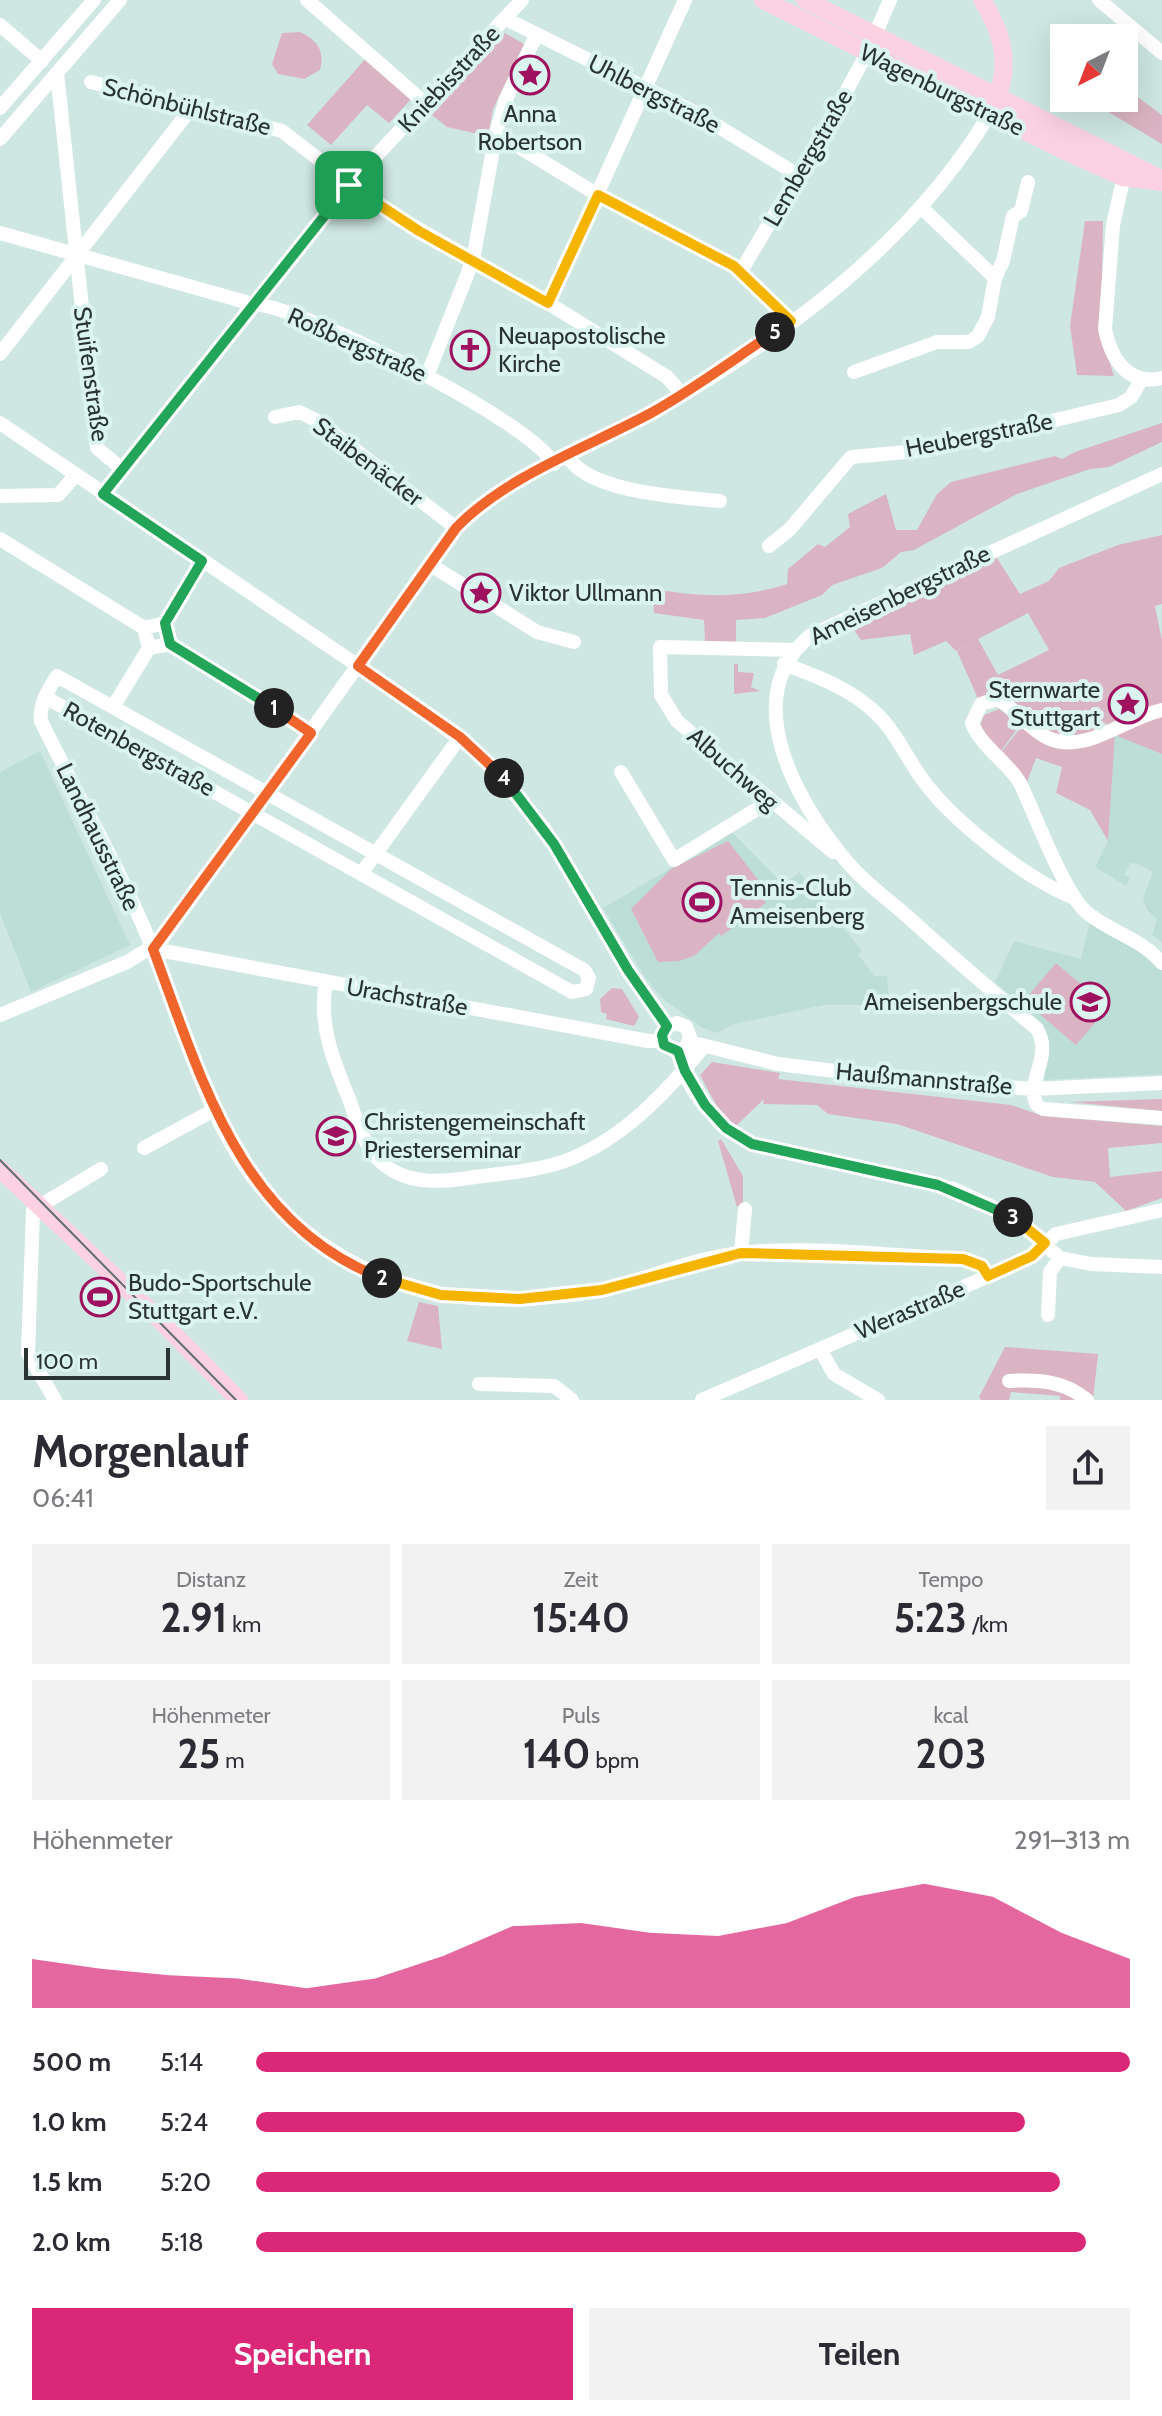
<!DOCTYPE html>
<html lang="de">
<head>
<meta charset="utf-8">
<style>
	body { margin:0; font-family:Cabin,sans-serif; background:#f2f2f3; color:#2b2b33; height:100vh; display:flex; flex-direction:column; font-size:30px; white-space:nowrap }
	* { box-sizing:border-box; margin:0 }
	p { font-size:26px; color:#7c7c81 }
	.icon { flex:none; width:44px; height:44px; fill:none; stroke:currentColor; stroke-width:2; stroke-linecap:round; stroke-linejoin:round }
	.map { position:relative; height:1400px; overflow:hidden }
	.details { display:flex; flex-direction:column; background:#fff; flex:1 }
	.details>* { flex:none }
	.needle { width:52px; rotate:222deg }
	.fabs { position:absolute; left:1050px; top:24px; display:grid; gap:16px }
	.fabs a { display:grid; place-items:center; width:88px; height:88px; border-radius:0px; background:#fff; box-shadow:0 8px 32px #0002; font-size:40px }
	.scale { position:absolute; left:24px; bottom:20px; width:146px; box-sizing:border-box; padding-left:8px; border:4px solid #293331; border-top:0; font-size:22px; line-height:28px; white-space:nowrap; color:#293331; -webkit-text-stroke:6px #dbf4ef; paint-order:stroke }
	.pin { position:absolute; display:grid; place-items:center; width:68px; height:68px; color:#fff; margin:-34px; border-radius:16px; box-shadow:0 4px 12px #0006 }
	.km { position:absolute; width:40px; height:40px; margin:-20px; border-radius:50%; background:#222; color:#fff; font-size:22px; line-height:40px; text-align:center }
	.round { display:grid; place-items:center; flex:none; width:84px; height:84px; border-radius:0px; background:#f2f2f3 }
	.summary { display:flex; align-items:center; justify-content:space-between; height:136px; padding:0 32px }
	h1 { font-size:44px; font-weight:700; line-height:60px }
	.stats { display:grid; grid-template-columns:repeat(3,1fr); gap:12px; height:136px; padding:8px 32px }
	.stats div { display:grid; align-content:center; border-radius:0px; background:#f2f2f3; text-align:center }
	.stats b { font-size:40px; font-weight:700 }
	.stats small { font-size:22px; font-weight:400 }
	.stats p { font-size:22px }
	.chart { height:224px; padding:16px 32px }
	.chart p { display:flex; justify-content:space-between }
	.chart svg { width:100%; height:144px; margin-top:8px; fill:#db2777; opacity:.7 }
	.cta { display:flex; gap:16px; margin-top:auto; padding:16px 32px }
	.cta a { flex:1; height:92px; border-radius:0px; background:#db2777; color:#fff; font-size:32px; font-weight:700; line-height:92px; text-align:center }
	.cta a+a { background:#f2f2f3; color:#2b2b33 }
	ul { padding:0 32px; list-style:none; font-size:26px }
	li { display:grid; grid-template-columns:128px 96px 1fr; align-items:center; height:60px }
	li i { height:20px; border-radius:10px; background:#db2777 }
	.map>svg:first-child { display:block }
	.built { fill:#bcded7 }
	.green { fill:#dab4c2; fill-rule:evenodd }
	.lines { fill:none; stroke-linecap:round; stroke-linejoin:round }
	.minor { stroke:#fff; stroke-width:14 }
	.major { stroke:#fcd1e2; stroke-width:18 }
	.tram { stroke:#5f6e6b; stroke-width:2 }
	.split-1-casing { stroke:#fff; stroke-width:16 }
	.split-2-casing { stroke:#fff; stroke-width:16 }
	.split-3-casing { stroke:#fff; stroke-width:16 }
	.split-4-casing { stroke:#fff; stroke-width:16 }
	.split-5-casing { stroke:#fff; stroke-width:16 }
	.split-6-casing { stroke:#fff; stroke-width:16 }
	.split-1 { stroke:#22a559; stroke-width:10 }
	.split-2 { stroke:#f0652b; stroke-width:10 }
	.split-3 { stroke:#f5b400; stroke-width:10 }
	.split-4 { stroke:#22a559; stroke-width:10 }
	.split-5 { stroke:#f0652b; stroke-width:10 }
	.split-6 { stroke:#f5b400; stroke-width:10 }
	.labels { text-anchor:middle; stroke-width:8; stroke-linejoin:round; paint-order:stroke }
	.street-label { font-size:24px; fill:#293331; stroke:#dbf4ef }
	.poi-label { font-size:24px; fill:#293331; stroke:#dbf4ef; text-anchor:start }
</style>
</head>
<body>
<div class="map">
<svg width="1162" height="1400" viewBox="0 0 1162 1400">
	<rect width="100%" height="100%" fill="#cee7e2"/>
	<!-- built -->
	<path class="built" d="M1115 734 1162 754V942L1152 935 1157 919 1147 910 1143 898 1153 872 1138 864 1131 863 1124 875 1130 878 1126 886 1095 867 1108 841Z
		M40 751 130 945 31 992 0 913V772Z
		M732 832 784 885 799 872 862 951 858 954 874 976H887L889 996 873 1005H824L734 1024 717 1033 701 1027 662 998 643 974 603 908Z
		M1090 922 1147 953 1162 970V1074L1045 1080 1042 1023 995 982 1014 941 1081 959Z"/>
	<!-- green -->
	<path class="green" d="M300 32C317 40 325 50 320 70L304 79 278 74 272 64 282 33Z
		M505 33 524 44 493 109 488 136 447 127 432 115Z
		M368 56 413 97 389 123 367 105 331 145 307 125Z
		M1124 87 1162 115V144L1085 98H1124Z
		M1085 221H1103L1101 335 1114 376 1077 375 1070 326Z
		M1162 423V442L1109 467 1090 469 1017 494 914 550 901 552 882 568 832 585 822 595 765 618 736 620V642L705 641 704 620 654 613 653 589C700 597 741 599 787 584L788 569 818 544 825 547 850 527 848 514 886 494 896 530H917L937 494 951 482 1055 456 1062 459 1075 452Z
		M1162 535V604L1155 606 1162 641V754L1115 735 1108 841 1090 810 1056 793 1062 767 1036 758 1027 782 1002 751 1022 726C1063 750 1069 754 1114 735L1105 723 1088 736 1048 735 1010 703 979 701 957 651 972 642 956 651 946 641 914 655 910 634 861 640 850 624 995 555 1020 594 1049 581 1059 568 1118 545ZM1028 613 1049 650 998 675 978 639Z
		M734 664H738V672L754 673 751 687 760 691 734 694Z
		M999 709 1020 725 1001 751 979 729 984 715Z
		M728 841 769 894 763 899 766 903 721 936 719 933 694 956 679 961 658 962 631 909 671 869Z
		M1056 963 1088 990 1083 1008 1095 1023 1076 1045 1024 1001Z
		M612 988 622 989 639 1017 634 1026 606 1019 607 1014 601 1012 600 999Z
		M712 1062 780 1073 778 1079 1011 1105 1043 1116 1162 1126V1143L1108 1148 1110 1177 1162 1171V1198L1126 1211 1095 1182 1053 1177 897 1124 828 1114 817 1105 763 1104 764 1099 736 1126 721 1114 700 1075Z
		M1162 1099V1111L1070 1102 1159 1099Z
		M721 1139 743 1176V1206L737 1207 718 1141Z
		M419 1302 438 1306 442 1349 407 1341Z
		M1005 1347 1098 1354 1093 1400H1060V1396L1011 1392 1009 1400H981L979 1397Z"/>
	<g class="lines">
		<!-- minor -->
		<path class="minor" d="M307 0 426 104
			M1099 0 1162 53
			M506 19 696 113 798 175
			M0 25 42 61
			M57 73 97 448 122 469
			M91 82 282 131 382 208 548 303 667 377 682 394
			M0 108 94 0
			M496 133 598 195 734 266 791 321
			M0 139 120 0
			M1125 171 1113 225 1105 329C1111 359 1128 386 1162 378
			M0 233 253 304C304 307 530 421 554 464
			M741 271 829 123 867 53 890 0
			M995 278 1003 261 1013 216 1021 211 1028 182
			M548 303 685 0
			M0 354 193 106
			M854 372 937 342H969L978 336 988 317 995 278 922 208
			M427 376 473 260 496 133 506 99 536 36
			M275 417 299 412 318 421 456 528
			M0 423 410 701 481 756 544 828 628 970 667 1026
			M568 457C590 493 681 497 720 501
			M1162 474 811 635C735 697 798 805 849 864 866 884 889 900 908 917 950 955 993 992 1037 1029 1054 1058 1024 1082 1037 1105L1043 1109 1162 1118
			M103 494 349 185 522 0
			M0 496 58 495 76 475
			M0 539 144 628
			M769 546 790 529 851 457 929 450 1119 405 1131 397 1142 379
			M431 565 537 632 574 642
			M165 623 170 644 149 648 144 628Z
			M165 623 202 561
			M170 644 311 733
			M793 650 660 647 661 695 677 721 833 852
			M784 664C816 676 850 688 876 713 898 734 909 764 929 788 959 825 1030 882 1075 898
			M45 697 572 992 586 989 589 978 584 970 57 676C48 690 39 704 41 721 77 795 119 867 150 942 175 1003 192 1067 221 1125 280 1243 394 1306 525 1299 551 1297 576 1296 601 1290 648 1279 693 1258 741 1253 813 1245 890 1256 963 1259L982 1266 988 1276
			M113 707 149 648
			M1162 710C1124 718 1086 755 1048 738 1028 729 1016 708 997 699L981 704 972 723C981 747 1007 761 1020 783 1035 814 1063 890 1085 911 1109 932 1141 938 1162 963
			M621 772 674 860 770 801
			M361 874 460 737
			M153 949 648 1041H662
			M326 982C318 1024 333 1060 349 1099 357 1121 364 1147 382 1163 409 1186 443 1182 475 1177 505 1173 536 1171 565 1161 622 1140 667 1092 704 1046
			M0 1015 127 962 160 942 456 528C509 474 589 449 654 412 784 337 913 243 990 113
			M667 1026 677 1023 686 1027 690 1037 686 1048
			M690 1042 778 1064 900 1079 1033 1089 1162 1083
			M678 1051C685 1091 718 1126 752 1144L954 1189 1010 1215 1060 1258 1091 1264 1162 1267
			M144 1148 214 1110
			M741 1253 745 1209
			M1048 1315 1050 1272 1060 1258
			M820 1349 834 1374 878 1400
			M1009 1381C1038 1379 1064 1381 1087 1400
			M479 1384 554 1386 572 1400
			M55 1400 28 1353 33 1210 101 1169
			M702 1400 1014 1265 1032 1256 1056 1234 1162 1210"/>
		<!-- major -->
		<path class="major" d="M763 0 1065 151 1123 177 1162 182
			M805 0 1159 178
			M982 0C1004 35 1012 68 993 107
			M0 1169 154 1314 239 1400"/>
		<!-- tram -->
		<path class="tram" d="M0 1160 236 1400"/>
	</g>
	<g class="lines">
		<!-- split-1 casing -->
		<g class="split-1-casing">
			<path id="split-1" d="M274 708 170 644 165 623 202 561 103 494 349 185"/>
		</g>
		<!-- split-2 casing -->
		<g class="split-2-casing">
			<path id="split-2" d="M274 708 311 733 153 949C201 1077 240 1225 382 1278"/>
		</g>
		<!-- split-3 casing -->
		<g class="split-3-casing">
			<path id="split-3" d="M382 1278 441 1295 520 1299 602 1290 741 1253 963 1259 982 1266 988 1276 1032 1256 1045 1243 1013 1217"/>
		</g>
		<!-- split-4 casing -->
		<g class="split-4-casing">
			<path id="split-4" d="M504 778 554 844 628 970 667 1026 662 1035 664 1045 678 1051 685 1071 705 1105 726 1128 752 1144 938 1185 1013 1217"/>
		</g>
		<!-- split-5 casing -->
		<g class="split-5-casing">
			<path id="split-5" d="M504 778 460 737 358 666 456 528C506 476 588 447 651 413 694 389 734 359 775 332"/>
		</g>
		<!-- split-6 casing -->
		<g class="split-6-casing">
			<path id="split-6" d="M349 185 419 231 548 303 598 195 734 266 791 321 775 332"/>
		</g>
		<!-- split-1 -->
		<use href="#split-1" class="split-1"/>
		<!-- split-2 -->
		<use href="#split-2" class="split-2"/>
		<!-- split-3 -->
		<use href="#split-3" class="split-3"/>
		<!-- split-4 -->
		<use href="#split-4" class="split-4"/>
		<!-- split-5 -->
		<use href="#split-5" class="split-5"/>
		<!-- split-6 -->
		<use href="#split-6" class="split-6"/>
	</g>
	<!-- icons -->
	<defs>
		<g id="sight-ring" transform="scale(2)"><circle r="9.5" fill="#dbf4ef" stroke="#9e115e" stroke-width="1.5"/><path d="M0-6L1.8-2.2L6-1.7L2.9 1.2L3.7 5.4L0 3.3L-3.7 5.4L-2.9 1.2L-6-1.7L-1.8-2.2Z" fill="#9e115e"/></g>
		<g id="church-ring" transform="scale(2)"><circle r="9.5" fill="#dbf4ef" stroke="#9e115e" stroke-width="1.5"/><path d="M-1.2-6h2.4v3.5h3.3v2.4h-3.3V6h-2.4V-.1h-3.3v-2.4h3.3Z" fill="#9e115e"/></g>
		<g id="stadium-ring" transform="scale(2)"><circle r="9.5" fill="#dbf4ef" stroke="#9e115e" stroke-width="1.5"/><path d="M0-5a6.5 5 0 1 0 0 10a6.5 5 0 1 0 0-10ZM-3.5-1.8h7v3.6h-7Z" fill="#9e115e"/></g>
		<g id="school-ring" transform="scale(2)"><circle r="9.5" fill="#dbf4ef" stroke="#9e115e" stroke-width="1.5"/><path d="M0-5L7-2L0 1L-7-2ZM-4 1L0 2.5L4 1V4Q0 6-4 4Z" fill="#9e115e"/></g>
		<g id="university-ring" transform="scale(2)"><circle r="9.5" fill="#dbf4ef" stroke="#9e115e" stroke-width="1.5"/><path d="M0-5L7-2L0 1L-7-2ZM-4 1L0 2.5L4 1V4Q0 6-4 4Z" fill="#9e115e"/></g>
	</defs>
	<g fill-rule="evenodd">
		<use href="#sight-ring" x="530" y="75"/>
		<use href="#church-ring" x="470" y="350"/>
		<use href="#sight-ring" x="481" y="593"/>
		<use href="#sight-ring" x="1128" y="704"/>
		<use href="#stadium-ring" x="702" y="902"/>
		<use href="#school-ring" x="1090" y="1002"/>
		<use href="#university-ring" x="336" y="1136"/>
		<use href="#stadium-ring" x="100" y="1297"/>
	</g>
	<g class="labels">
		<!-- street labels -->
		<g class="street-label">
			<text transform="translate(449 79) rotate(-47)" y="8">Kniebisstraße</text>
			<text transform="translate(942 90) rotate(26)" y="8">Wagenburgstraße</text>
			<text transform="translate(654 94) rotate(27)" y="8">Uhlbergstraße</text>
			<text transform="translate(187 107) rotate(14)" y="8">Schönbühlstraße</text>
			<text transform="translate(808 158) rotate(-60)" y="8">Lembergstraße</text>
			<text transform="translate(357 345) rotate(24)" y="8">Roßbergstraße</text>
			<text transform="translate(91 374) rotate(82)" y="8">Stuifenstraße</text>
			<text transform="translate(979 435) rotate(-11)" y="8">Heubergstraße</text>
			<text transform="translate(368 462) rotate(37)" y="8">Staibenäcker</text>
			<text transform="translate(900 595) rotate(-26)" y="8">Ameisenbergstraße</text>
			<text transform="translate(139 749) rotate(29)" y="8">Rotenbergstraße</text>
			<text transform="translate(733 769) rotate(41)" y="8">Albuchweg</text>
			<text transform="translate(98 837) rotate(64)" y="8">Landhausstraße</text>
			<text transform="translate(407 997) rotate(10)" y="8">Urachstraße</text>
			<text transform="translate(924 1079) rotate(5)" y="8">Haußmannstraße</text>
			<text transform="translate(910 1310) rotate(-23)" y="8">Werastraße</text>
		</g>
		<!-- poi labels -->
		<g class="poi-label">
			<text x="530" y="122" text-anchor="middle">Anna<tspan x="530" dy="28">Robertson</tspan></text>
			<text x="498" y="344">Neuapostolische<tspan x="498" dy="28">Kirche</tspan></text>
			<text x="509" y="601">Viktor Ullmann</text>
			<text x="1100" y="698" text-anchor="end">Sternwarte<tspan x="1100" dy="28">Stuttgart</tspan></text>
			<text x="730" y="896">Tennis-Club<tspan x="730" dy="28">Ameisenberg</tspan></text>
			<text x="1062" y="1010" text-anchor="end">Ameisenbergschule</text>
			<text x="364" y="1130">Christengemeinschaft<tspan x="364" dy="28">Priesterseminar</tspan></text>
			<text x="128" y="1291">Budo-Sportschule<tspan x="128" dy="28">Stuttgart e.V.</tspan></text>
		</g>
	</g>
</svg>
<div class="fabs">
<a><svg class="needle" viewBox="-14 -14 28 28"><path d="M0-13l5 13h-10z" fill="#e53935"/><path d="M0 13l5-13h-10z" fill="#7c7c81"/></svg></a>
</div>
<div class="scale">100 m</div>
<div class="pin" style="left:349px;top:185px;background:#1e9e55"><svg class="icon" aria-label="arrive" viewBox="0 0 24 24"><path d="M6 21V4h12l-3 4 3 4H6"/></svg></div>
<b class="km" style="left:274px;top:708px">1</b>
<b class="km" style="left:382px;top:1278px">2</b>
<b class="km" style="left:1013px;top:1217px">3</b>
<b class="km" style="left:504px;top:778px">4</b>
<b class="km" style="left:775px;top:332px">5</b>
</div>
<section class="details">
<div class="summary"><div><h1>Morgenlauf</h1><p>06:41</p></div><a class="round"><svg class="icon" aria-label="share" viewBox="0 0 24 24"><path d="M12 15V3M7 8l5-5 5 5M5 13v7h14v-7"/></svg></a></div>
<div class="stats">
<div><p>Distanz</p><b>2.91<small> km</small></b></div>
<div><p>Zeit</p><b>15:40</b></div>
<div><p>Tempo</p><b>5:23<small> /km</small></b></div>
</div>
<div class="stats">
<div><p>Höhenmeter</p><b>25<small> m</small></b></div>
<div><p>Puls</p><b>140<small> bpm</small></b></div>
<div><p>kcal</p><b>203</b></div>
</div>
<div class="chart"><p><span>Höhenmeter</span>291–313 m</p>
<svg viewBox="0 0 160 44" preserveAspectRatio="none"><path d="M0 44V29L10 32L20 34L30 35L40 38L50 35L60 28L70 19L80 18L90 21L100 22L110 18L120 10L130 6L140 10L150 21L160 29V44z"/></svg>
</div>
<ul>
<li><b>500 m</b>5:14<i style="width:100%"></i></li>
<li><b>1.0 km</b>5:24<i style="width:88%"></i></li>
<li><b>1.5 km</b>5:20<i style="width:92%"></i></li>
<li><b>2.0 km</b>5:18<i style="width:95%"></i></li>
</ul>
<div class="cta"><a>Speichern</a><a>Teilen</a></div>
</section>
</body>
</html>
